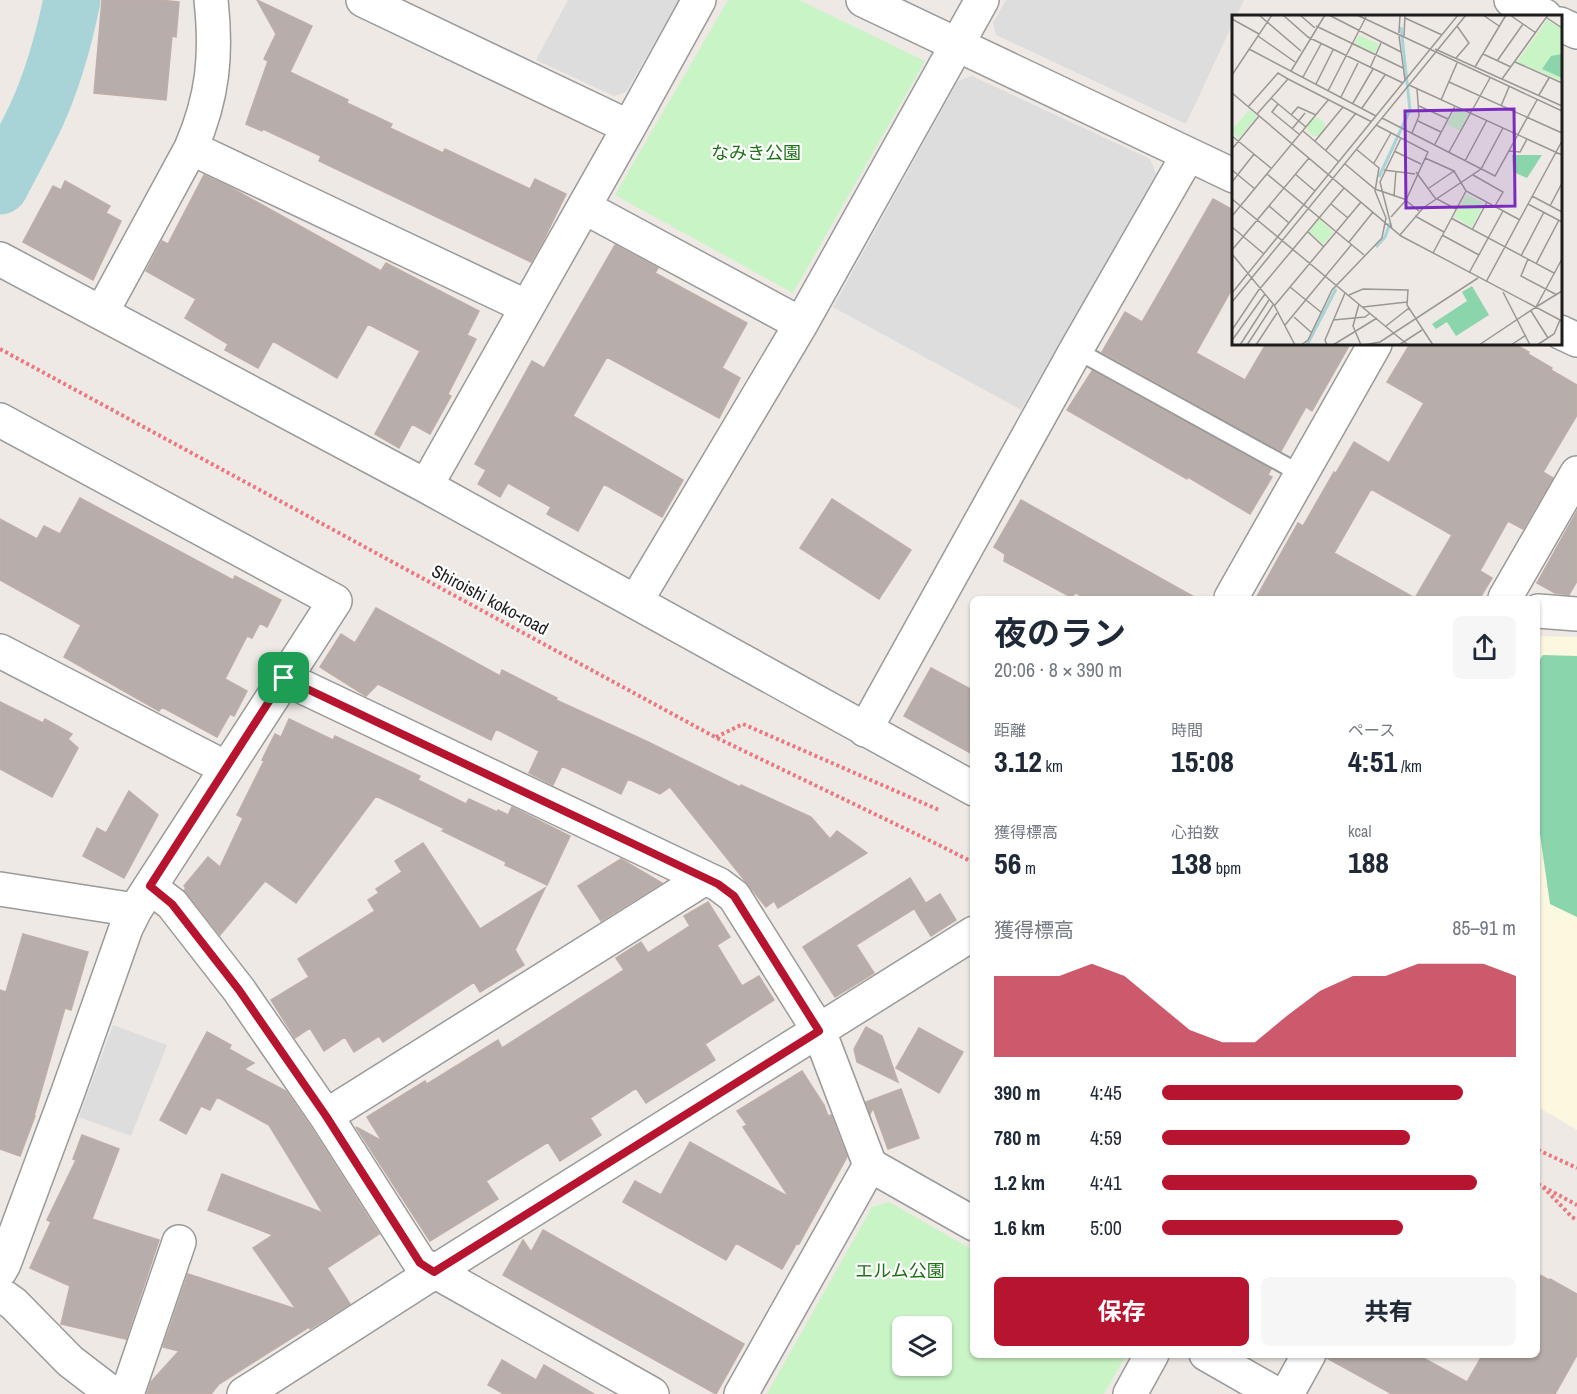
<!DOCTYPE html>
<html lang="ja">
<head>
<meta charset="utf-8">
<style>
	body { margin:0; font-family:"Archivo Narrow","Noto Sans JP",sans-serif; background:#f6f6f7; color:#1f2937; height:100vh; display:flex; flex-direction:column; font-size:22px; white-space:nowrap }
	* { box-sizing:border-box; margin:0 }
	p { font-size:20px; color:#747a83 }
	.icon { flex:none; width:33px; height:33px; fill:none; stroke:currentColor; stroke-width:2; stroke-linecap:round; stroke-linejoin:round }
	.map { position:relative; flex:1; overflow:hidden }
	.drawer { position:absolute; left:970px; top:596px; width:570px; height:762px; display:flex; flex-direction:column; background:#fff; border-radius:9px; box-shadow:0 2px 4px #0004 }
	.drawer>* { flex:none }
	.controls { position:absolute; left:892px; top:1316px; display:grid; gap:12px }
	.controls a { display:grid; place-items:center; width:60px; height:60px; border-radius:9px; background:#fff; box-shadow:0 2px 4px #0004; font-size:30px }
	.pin { position:absolute; display:grid; place-items:center; width:51px; height:51px; color:#fff; margin:-26px; border-radius:12px; box-shadow:0 3px 9px #0006 }
	.round { display:grid; place-items:center; flex:none; width:63px; height:63px; border-radius:9px; background:#f6f6f7 }
	.overview { display:flex; align-items:center; justify-content:space-between; height:102px; padding:0 24px }
	h1 { font-size:33px; font-weight:700; line-height:45px }
	.figures { display:grid; grid-template-columns:repeat(3,1fr); gap:9px; height:102px; padding:6px 24px }
	.figures div { display:grid; align-content:center }
	.figures b { font-size:30px; font-weight:700 }
	.figures small { font-size:16px; font-weight:400 }
	.figures p { font-size:16px }
	.chart { height:168px; padding:12px 24px }
	.chart p { display:flex; justify-content:space-between }
	.chart svg { width:100%; height:108px; margin-top:6px; fill:#b7142f; opacity:.7 }
	.action { display:flex; gap:12px; margin-top:auto; padding:12px 24px }
	.action a { flex:1; height:69px; border-radius:9px; background:#b7142f; color:#fff; font-size:24px; font-weight:700; line-height:69px; text-align:center }
	.action a+a { background:#f6f6f7; color:#1f2937 }
	ul { padding:0 24px; list-style:none; font-size:20px }
	li { display:grid; grid-template-columns:96px 72px 1fr; align-items:center; height:45px }
	li i { height:15px; border-radius:8px; background:#b7142f }
	.map>svg:first-child { display:block }
	.education { fill:#fcf7df }
	.park { fill:#c9f4c5; fill-rule:evenodd }
	.pitch { fill:#8ad5ac }
	.parking { fill:#ddd }
	.lines { fill:none; stroke-linecap:round; stroke-linejoin:round }
	.river { stroke:#a9d4d7; stroke-width:57 }
	.building { fill:#b7adaa; stroke:#beaea8; stroke-width:1.5 }
	.lane-casing { stroke:#9a9a9a; stroke-width:20 }
	.street-casing { stroke:#9a9a9a; stroke-width:36 }
	.path { stroke:#eb787f; stroke-width:4; stroke-dasharray:3 3; stroke-linecap:butt }
	.lane { stroke:#fff; stroke-width:16 }
	.street { stroke:#fff; stroke-width:33 }
	.route-casing { stroke:#fff; stroke-width:12 }
	.route { stroke:#b7142f; stroke-width:8 }
	.labels { text-anchor:middle; stroke-width:4.5; stroke-linejoin:round; paint-order:stroke }
	.park-label { font-size:18px; fill:#1e7116; stroke:#fff }
	.street-label { font-size:18px; fill:#1d1d1d; stroke:#fff }
	.inset-river { fill:none; stroke:#a9d4d7; stroke-width:3 }
	.inset-road { fill:none; stroke:#9a9794; stroke-width:1.5 }
	.view { fill:#7b2cbf; fill-opacity:0.15; stroke:#7b2cbf; stroke-width:3 }
	.inset-edge { fill:none; stroke:#1d1d1d; stroke-width:3 }
</style>
</head>
<body>
<div class="map">
<svg width="1577" height="1394" viewBox="0 0 1577 1394">
	<rect width="100%" height="100%" fill="#eee9e4"/>
	<!-- education -->
	<path class="education" d="M1538 636 1577 637V1130L1538 1107V884L1540 883 1538 868Z"/>
	<!-- park -->
	<path class="park" d="M728 0H799L925 61 793 293 615 195Z
		M889 1202 973 1250 974 1354 1126 1355 1104 1394H767L872 1207ZM903 1326H942V1365H903Z"/>
	<!-- pitch -->
	<path class="pitch" d="M1543 655 1577 656V917L1550 904 1538 820V662Z"/>
	<!-- parking -->
	<path class="parking" d="M568 0H679L626 92 614 96 536 60Z
		M1006 0H1244L1236 16H1234L1233 23 1186 124 996 35 993 23Z
		M972 76 1150 159 1156 174 1021 410 833 307 958 81Z
		M113 1025 167 1045 131 1136 79 1117Z"/>
	<g class="lines">
		<!-- river -->
		<path class="river" d="M0 186C12 163 25 139 36 116 53 79 64 39 72 0"/>
	</g>
	<!-- building -->
	<path class="building" d="M102 0H159L179 2 176 37 172 36 166 100 94 93Z
		M257 0 312 26 290 72 348 100 347 103 392 124 390 128 443 153 445 149 530 189 535 179 566 194 543 241 531 262 319 161 321 156 263 129 262 131 246 124 268 61 264 59 276 34Z
		M204 175 228 186 381 271 386 263 479 311 467 335 476 339 448 394 451 396 430 434 412 424 399 448 375 434 420 351 368 324 337 378 273 341 258 368 225 350 228 344 185 318 196 299 146 271 162 241 168 244Z
		M65 181 110 206 106 213 121 221 93 280 23 242 53 186 61 190Z
		M1213 199 1233 210V287L1196 353 1245 380 1266 344H1350L1312 411 1306 407 1281 451 1102 352 1125 312 1142 322Z
		M615 245 658 268 655 273 747 323 722 368 740 378 719 418 607 357 573 416 683 480 662 517 604 484 578 531 547 514 551 507 508 483 500 497 478 484 486 470 475 464 532 361 544 368Z
		M1410 344H1514L1529 352 1528 354 1552 368 1551 370 1577 385V415L1543 472 1553 478 1523 529 1508 521 1480 571 1492 578 1480 598H1415L1452 535 1371 489 1334 553 1415 598H1256L1298 523 1303 526 1334 472 1336 473 1354 442 1389 463 1424 403 1387 382Z
		M1092 371 1271 469 1268 475 1272 477 1250 514 1188 477 1187 479 1067 410Z
		M80 498 233 580 235 576 281 600 267 627 260 623 252 638 247 636 225 679 247 691 234 716 230 714 217 737 162 707 159 711 64 657 81 625 0 580V519L37 539 44 526 60 534Z
		M832 499 911 550 879 599 800 548Z
		M1021 500 1196 598H1085L1076 593 1071 597 1004 561 1005 554 994 547Z
		M1577 511V581L1569 595 1555 593 1537 583Z
		M376 608 500 676 502 670 557 698 556 700 646 741 740 787 741 785 811 817 830 839 837 831 867 853 778 908 774 901 766 907 670 787 660 794 628 779 621 794 562 766 553 785 529 773 539 751 496 729 491 740 378 684 366 696 320 667 341 634 355 643Z
		M931 668 974 691V755L904 716Z
		M0 702 43 723 45 719 72 734 68 739 78 748 52 797 0 769Z
		M289 719 333 740 335 736 420 776 418 780 466 804 469 799 497 812 498 810 508 815 512 807 570 836 547 885 505 865 506 862 442 831 445 829 376 796 296 903 265 881 220 935 184 890 186 888 184 886 208 857 220 867 243 818 237 815 264 761 262 760 275 734 281 737Z
		M129 791 158 815 124 878 83 856 97 828 106 833Z
		M423 843 480 929 545 888 515 950 524 965 480 992 474 982 383 1042 379 1036 354 1052 345 1037 324 1051 310 1028 295 1038 271 1000 309 977 298 959 375 911 368 900 379 893 376 889 402 872 395 861Z
		M621 859 662 883 601 921 578 886Z
		M910 878 925 902 856 945 874 973 835 997 803 947Z
		M940 894 956 920 931 936 915 910Z
		M708 902 730 937 717 945 742 986 759 976 774 1000 705 1044 715 1060 646 1103 636 1088 590 1118 601 1135 560 1161 548 1142 486 1181 498 1199 430 1241 356 1127 382 1141 367 1117 425 1081 427 1084 498 1040 502 1048 624 970 616 958 641 942 648 953 690 926 684 916Z
		M23 934 88 952 71 1010 65 1008 34 1116H35L20 1156 0 1149V990L6 992Z
		M866 1027 882 1036 898 1082 857 1062 854 1049Z
		M919 1028 963 1052 939 1093 896 1068Z
		M207 1032 231 1045 229 1049 254 1063 244 1069 286 1091 310 1126 379 1234 327 1268 350 1304 310 1329 309 1327 219 1384 211 1394H147L151 1382 179 1351 163 1347 188 1274 296 1309 253 1248 273 1235 208 1210 222 1174 323 1213 269 1125 217 1097 210 1110 201 1106 186 1134 160 1120Z
		M802 1071 824 1105 828 1116 831 1115 847 1157 799 1244 797 1243 782 1269 736 1243 726 1260 623 1202 635 1181 661 1195 690 1142 789 1197 743 1127 747 1125 737 1111Z
		M901 1089 919 1138 888 1149 873 1108 870 1114 866 1102Z
		M82 1135 119 1149 92 1219 159 1240 126 1339 61 1324 70 1286 30 1268 51 1222 47 1220 76 1160 73 1159Z
		M543 1230 744 1344 716 1394 503 1275 523 1240 531 1252Z
		M1538 1274 1549 1280 1550 1279 1577 1294V1355L1555 1394H1392L1327 1358 1328 1354H1416L1467 1382 1483 1354H1538Z
		M502 1360 536 1380 544 1365 594 1394H504L488 1385Z"/>
	<g class="lines">
		<!-- lane casing -->
		<g class="lane-casing">
			<path id="lane" d="M1076 350 1301 474"/>
		</g>
		<!-- street casing -->
		<g class="street-casing">
			<path id="street" d="M363 0 629 127
				M863 0 1234 176
				M1511 0 1545 16
				M1560 24 1577 32
				M191 148 527 307
				M584 207 801 324
				M0 259 426 486 974 789
				M102 312 191 148C213 97 217 55 211 0
				M1560 332 1577 340
				M0 420 335 601 135 910 126 928 68 1092 4 1264 0 1271
				M426 486 629 127 699 0
				M1231 598 1375 344
				M1505 598 1577 473
				M636 601 801 324 982 0
				M1538 611 1577 614
				M0 651 226 768
				M284 678 705 878 326 1116
				M865 730 1076 350 1188 155
				M705 878 718 884 734 896 819 1031 870 1165 974 1224
				M150 887 172 904 239 990 326 1116 420 1263 652 1394
				M0 889 135 910
				M0 1294 14 1304 70 1361 113 1394
				M1206 1354 1276 1394
				M127 1394 179 1242
				M244 1394 434 1272 974 933
				M741 1394 870 1165
				M1130 1394 1152 1354
				M1287 1394 1309 1354"/>
		</g>
		<!-- path -->
		<path class="path" d="M0 349 715 737 943 847 974 863
			M716 737 743 724 939 810
			M1538 1150 1577 1168
			M1538 1184 1577 1205
			M1543 1187 1572 1217 1577 1220"/>
		<!-- lane -->
		<use href="#lane" class="lane"/>
		<!-- street -->
		<use href="#street" class="street"/>
	</g>
	<g class="lines">
		<!-- route casing -->
		<g class="route-casing">
			<path id="route" d="M284 678 718 884 734 896 819 1031 434 1272 420 1263 326 1116 239 990 172 904 150 886Z"/>
		</g>
		<!-- route -->
		<use href="#route" class="route"/>
	</g>
	<g class="labels">
		<!-- park labels -->
		<g class="park-label">
			<text x="756" y="159">なみき公園</text>
			<text x="900" y="1277">エルム公園</text>
		</g>
		<!-- street labels -->
		<g class="street-label">
			<text transform="translate(490 600) rotate(28)" y="6">Shiroishi koko-road</text>
		</g>
	</g>
	<!-- overview -->
	<g transform="translate(1232 15)">
		<rect width="330" height="330" fill="#eee9e4"/>
		<path d="M315 5 330 14V66L285 47ZM127 20 147 29 143 38 122 29ZM224 93 237 99 228 116 215 109ZM17 95 25 101 6 124 0 115ZM75 112a9 9 0 1 1 18 0a9 9 0 1 1-18 0ZM234 179 252 188 240 212 222 202ZM87 204 101 217 91 229 77 217Z" fill="#c9f4c5"/>
		<path d="M330 39V63L310 54 319 41ZM280 140H310L295 163 281 157ZM240 271 257 300 224 321 215 307 204 314 200 309 235 286 230 277Z" fill="#8ad5ac"/>
		<path class="inset-river" d="M147 162 178 95 169 12M144 232 153 222 158 208M75 330 104 274"/>
		<path class="inset-road" d="M27 0 69 36M51 0 76 22 171 68M68 0 83 13M97 0 169 37M125 0 330 96M251 0 267 11M278 0 304 18M173 3 210 20M315 3 330 13M0 4 27 19M84 11 171 53M167 18 168 0M26 21 63 47M167 21 173 65M172 21 173 0M17 34 144 101M203 34 330 91M251 39 279 52M224 43 237 28 225 11M265 46 291 9M283 47 330 68M243 52 274 0M138 53 149 28M59 56 93 0M0 60 40 0M71 62 89 29M56 64 140 107M270 64 316 0M217 67 330 118M84 69 101 35M177 70 330 140M96 76 134 2M0 78 169 221 330 306M307 80 317 63M109 82 126 48M39 83 74 112M209 85 225 48M121 88 141 54M46 89 40 97 68 120M187 91 216 104M269 91 277 72M16 92 46 58 56 64 25 99M130 93 153 60M59 100 66 92 84 100M150 103 263 161 305 85M186 106 209 117M144 110 196 137 174 185 159 202M60 114 73 98M71 116 107 147M180 118 187 101 185 74M0 121 40 154M83 126 111 92M203 129 223 91M0 134 27 101M94 135 124 98M162 136 189 149M277 136 288 137 295 124M217 137 258 63M193 143 222 156 197 173M233 146 255 105M142 148 159 118M113 149 143 174 172 184 187 196M0 155 23 174M152 155 183 159M222 156 234 176 288 205M184 157 203 183 224 194M35 159 132 240M63 159 83 176M241 160 271 177 263 191M0 167 22 139M162 181 164 156M300 181 330 197M0 184 176 330M99 189 116 203M296 189 330 207M37 191 57 208M318 191 330 168M0 201 97 84M183 201 212 217M219 203 322 258M0 212 32 239M160 214 148 167 169 123M240 215 255 187M76 217 92 232M168 220 191 193 249 154 271 113M210 220 247 240M117 227 141 197M0 235 77 143M201 238 234 176M0 239 42 290 63 330M289 241 312 197M296 244 289 261 325 280M304 249 327 205M237 258 271 196M254 267 330 126M58 272 90 298M271 277 298 330M0 278 226 0M117 280 131 274 176 275 175 290 201 330M0 287 234 0M127 289 121 311 129 330M43 290 129 187M131 292 175 287M304 292 330 276M299 296 316 323M62 302 80 318M101 305 133 302 138 298M53 310 120 229M154 311 177 293M0 315 26 276 112 173M1 324 33 279M8 330 37 285M15 330 41 290M24 330 45 298M69 330 76 325 100 275 150 223 154 203 143 176 147 153 124 134M95 330 93 325 113 278M101 330 145 303M132 330 148 327 246 263M167 330 190 315M247 330 304 292 330 244M279 330 294 320M305 330 322 319 328 305"/>
		<path class="view" d="M282 94 283 191 174 193 173 96Z"/>
		<rect width="330" height="330" class="inset-edge"/>
	</g>
</svg>
<div class="controls">
<a><svg class="icon" aria-label="layers" viewBox="0 0 24 24"><path d="M12 4l9 5-9 5-9-5zM3 14l9 5 9-5"/></svg></a>
</div>
<div class="pin" style="left:284px;top:678px;background:#1e9e55"><svg class="icon" aria-label="arrive" viewBox="0 0 24 24"><path d="M6 21V4h12l-3 4 3 4H6"/></svg></div>
<section class="drawer">
<div class="overview"><div><h1>夜のラン</h1><p>20:06 · 8 × 390 m</p></div><a class="round"><svg class="icon" aria-label="share" viewBox="0 0 24 24"><path d="M12 15V3M7 8l5-5 5 5M5 13v7h14v-7"/></svg></a></div>
<div class="figures">
<div><p>距離</p><b>3.12<small> km</small></b></div>
<div><p>時間</p><b>15:08</b></div>
<div><p>ペース</p><b>4:51<small> /km</small></b></div>
</div>
<div class="figures">
<div><p>獲得標高</p><b>56<small> m</small></b></div>
<div><p>心拍数</p><b>138<small> bpm</small></b></div>
<div><p>kcal</p><b>188</b></div>
</div>
<div class="chart"><p><span>獲得標高</span>85–91 m</p>
<svg viewBox="0 0 160 44" preserveAspectRatio="none"><path d="M0 44V11L10 11L20 11L30 6L40 11L50 22L60 33L70 38L80 38L90 27L100 17L110 11L120 11L130 6L140 6L150 6L160 11V44z"/></svg>
</div>
<ul>
<li><b>390 m</b>4:45<i style="width:85%"></i></li>
<li><b>780 m</b>4:59<i style="width:70%"></i></li>
<li><b>1.2 km</b>4:41<i style="width:89%"></i></li>
<li><b>1.6 km</b>5:00<i style="width:68%"></i></li>
</ul>
<div class="action"><a>保存</a><a>共有</a></div>
</section>
</div>
</body>
</html>
